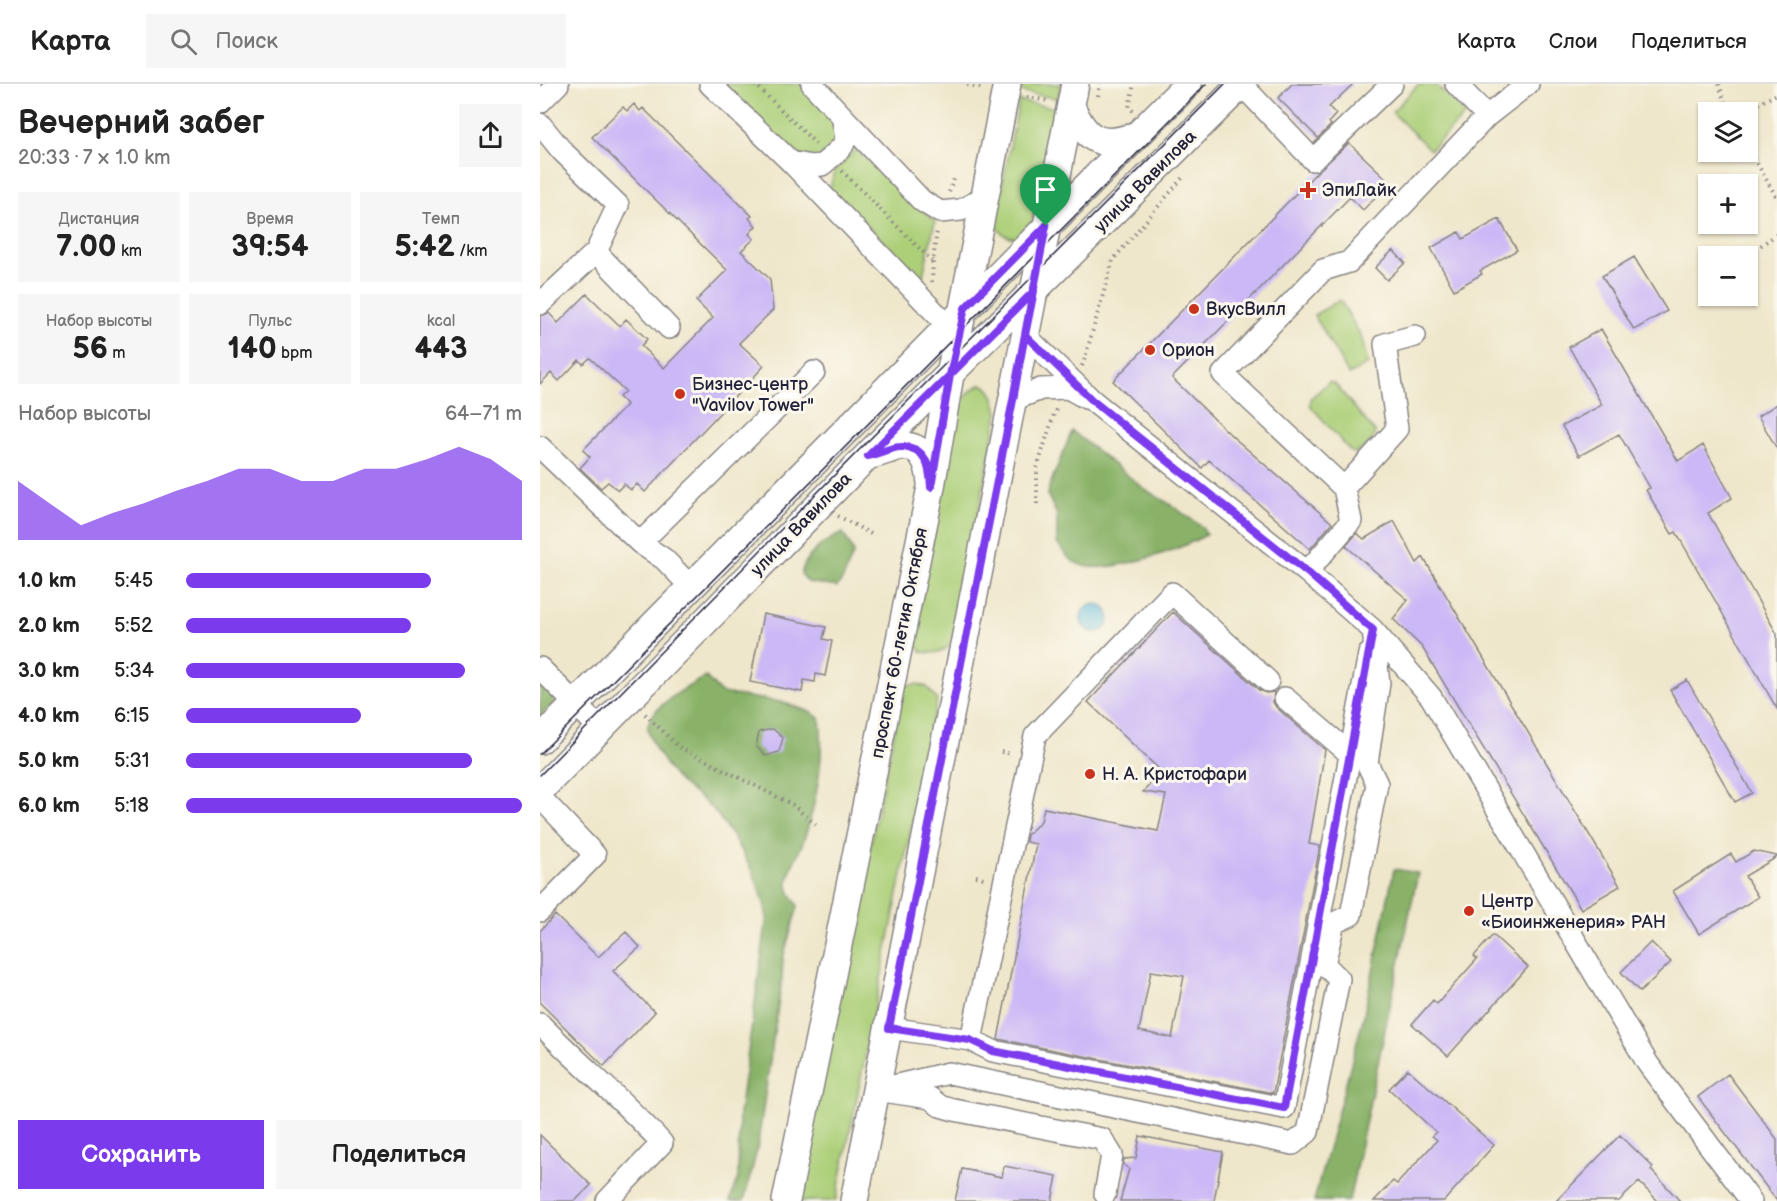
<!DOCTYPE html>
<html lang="ru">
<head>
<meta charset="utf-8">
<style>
	body { margin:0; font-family:"Balsamiq Sans",sans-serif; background:#f6f6f6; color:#222; height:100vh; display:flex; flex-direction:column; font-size:22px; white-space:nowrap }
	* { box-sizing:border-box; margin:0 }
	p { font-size:20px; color:#767676 }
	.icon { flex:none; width:33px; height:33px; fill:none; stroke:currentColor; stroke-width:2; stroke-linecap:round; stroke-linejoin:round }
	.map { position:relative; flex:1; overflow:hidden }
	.panel { display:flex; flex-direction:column; background:#fff; width:540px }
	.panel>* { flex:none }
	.buttons { position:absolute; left:1158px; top:18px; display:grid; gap:12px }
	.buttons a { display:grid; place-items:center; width:60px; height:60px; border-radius:0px; background:#fff; box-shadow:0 2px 4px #0004; font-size:30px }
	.pin { position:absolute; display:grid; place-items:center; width:51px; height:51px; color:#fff; margin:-62px -26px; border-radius:50% 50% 50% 0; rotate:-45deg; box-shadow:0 0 6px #0007 }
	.pin .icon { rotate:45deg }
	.round { display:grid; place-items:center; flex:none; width:63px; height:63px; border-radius:0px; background:#f6f6f6 }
	.summary { display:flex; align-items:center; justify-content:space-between; height:102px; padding:0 18px }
	h1 { font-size:33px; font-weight:600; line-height:45px }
	.stats { display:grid; grid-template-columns:repeat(3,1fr); gap:9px; height:102px; padding:6px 18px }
	.stats div { display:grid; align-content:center; border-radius:0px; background:#f6f6f6; text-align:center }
	.stats b { font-size:30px; font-weight:600 }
	.stats small { font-size:16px; font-weight:400 }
	.stats p { font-size:16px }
	.chart { height:168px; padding:12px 18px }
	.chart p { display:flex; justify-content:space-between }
	.chart svg { width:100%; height:108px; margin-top:6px; fill:#7c3aed; opacity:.7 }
	.button { display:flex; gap:12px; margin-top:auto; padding:12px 18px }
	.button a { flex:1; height:69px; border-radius:0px; background:#7c3aed; color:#fff; font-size:24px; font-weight:600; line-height:69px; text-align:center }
	.button a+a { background:#f6f6f6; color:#222 }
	ul { padding:0 18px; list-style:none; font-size:20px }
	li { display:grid; grid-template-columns:96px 72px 1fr; align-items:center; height:45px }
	li i { height:15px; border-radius:8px; background:#7c3aed }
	header { display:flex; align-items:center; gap:36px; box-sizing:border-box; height:84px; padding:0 30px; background:#fff; border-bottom:2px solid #e0e0e0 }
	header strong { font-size:28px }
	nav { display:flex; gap:33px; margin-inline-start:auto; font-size:21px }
	.search { width:420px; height:54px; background:#f6f6f6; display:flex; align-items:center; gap:15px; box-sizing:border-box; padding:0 21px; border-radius:0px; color:#767676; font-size:22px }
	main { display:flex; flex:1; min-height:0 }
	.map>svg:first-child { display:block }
	.green { fill:#accf78; stroke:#67785a; stroke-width:1.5 }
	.forest { fill:#89b268; stroke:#566a52; stroke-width:1.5 }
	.water { fill:#5ab8d8; stroke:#3e6d8a; stroke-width:1.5 }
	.building { fill:#cbb8f6; fill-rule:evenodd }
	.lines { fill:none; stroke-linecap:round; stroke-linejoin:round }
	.minor-casing { stroke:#888483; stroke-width:24 }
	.major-casing { stroke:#888483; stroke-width:30 }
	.path { stroke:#888483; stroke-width:4; stroke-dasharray:1.5 4.5; stroke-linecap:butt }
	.minor { stroke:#fff; stroke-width:21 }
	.major { stroke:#fff; stroke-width:27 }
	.tram { stroke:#22223b; stroke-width:1.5 }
	.route-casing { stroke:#fff; stroke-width:12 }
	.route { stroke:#7c3aed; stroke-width:8 }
	.poi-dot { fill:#c8321e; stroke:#fbf7ec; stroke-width:2 }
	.labels { text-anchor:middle; stroke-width:6; stroke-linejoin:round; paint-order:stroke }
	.street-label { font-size:18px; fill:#22223b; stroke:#fbf7ec }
	.poi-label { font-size:18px; fill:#22223b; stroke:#fbf7ec; text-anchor:start }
</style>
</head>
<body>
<header>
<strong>Карта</strong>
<div class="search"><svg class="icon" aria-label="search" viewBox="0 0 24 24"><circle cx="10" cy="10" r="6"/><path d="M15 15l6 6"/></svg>Поиск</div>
<nav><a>Карта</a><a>Слои</a><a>Поделиться</a></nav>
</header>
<main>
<section class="panel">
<div class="summary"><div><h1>Вечерний забег</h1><p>20:33 · 7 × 1.0 km</p></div><a class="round"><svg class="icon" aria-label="share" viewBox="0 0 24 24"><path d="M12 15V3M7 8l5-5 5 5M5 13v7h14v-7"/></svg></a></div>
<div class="stats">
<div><p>Дистанция</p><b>7.00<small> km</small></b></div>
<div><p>Время</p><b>39:54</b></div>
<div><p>Темп</p><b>5:42<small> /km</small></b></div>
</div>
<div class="stats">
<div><p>Набор высоты</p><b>56<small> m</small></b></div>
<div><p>Пульс</p><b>140<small> bpm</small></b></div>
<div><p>kcal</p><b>443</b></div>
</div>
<div class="chart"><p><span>Набор высоты</span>64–71 m</p>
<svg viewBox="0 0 160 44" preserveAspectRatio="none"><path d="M0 44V20L10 29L20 38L30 33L40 29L50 24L60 20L70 15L80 15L90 20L100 20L110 15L120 15L130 11L140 6L150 11L160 20V44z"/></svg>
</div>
<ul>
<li><b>1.0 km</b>5:45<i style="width:73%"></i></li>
<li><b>2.0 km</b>5:52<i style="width:67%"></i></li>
<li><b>3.0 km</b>5:34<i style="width:83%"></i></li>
<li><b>4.0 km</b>6:15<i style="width:52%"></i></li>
<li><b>5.0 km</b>5:31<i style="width:85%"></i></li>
<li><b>6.0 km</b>5:18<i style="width:100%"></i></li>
</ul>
<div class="button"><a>Сохранить</a><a>Поделиться</a></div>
</section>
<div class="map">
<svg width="1237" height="1117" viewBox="0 0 1237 1117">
	<rect width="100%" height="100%" fill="#fbf7ec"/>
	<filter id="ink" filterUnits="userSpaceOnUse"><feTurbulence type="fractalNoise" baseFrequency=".0167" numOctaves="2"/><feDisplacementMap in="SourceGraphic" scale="12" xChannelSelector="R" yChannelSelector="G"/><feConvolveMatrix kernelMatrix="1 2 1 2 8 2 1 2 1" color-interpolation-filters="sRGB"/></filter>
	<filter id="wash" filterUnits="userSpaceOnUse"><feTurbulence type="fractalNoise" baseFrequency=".008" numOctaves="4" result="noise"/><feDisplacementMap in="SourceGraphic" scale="24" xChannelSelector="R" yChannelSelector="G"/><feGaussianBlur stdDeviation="1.35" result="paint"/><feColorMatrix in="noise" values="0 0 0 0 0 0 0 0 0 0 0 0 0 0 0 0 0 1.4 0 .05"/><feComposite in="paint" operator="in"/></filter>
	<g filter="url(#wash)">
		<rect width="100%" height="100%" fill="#efe7cb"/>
		<!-- green -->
		<path class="green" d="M179 0H262L298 37 302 52 276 78 253 74Z
			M482 0H521L518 15 481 8Z
			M879 0H895L926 30 890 66 852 28Z
			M479 17 516 24 492 141 477 154C466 153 460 150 455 139Z
			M316 65 395 137 382 196 290 105 294 87Z
			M800 216 821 252 828 280 809 291 774 231Z
			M789 298 795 300 835 348C834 357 823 367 814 369L810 367 770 321 771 314Z
			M442 300C454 307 455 316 458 329L413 557C404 569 397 570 382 568L373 557 417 329C423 315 427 307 442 300Z
			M376 600 387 603 397 616 296 1117H255L364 602Z"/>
		<!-- forest -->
		<path class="forest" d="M532 347 606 406 631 421 662 443 666 451C641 465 569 491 541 481 530 478 524 468 517 459V431L508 412 509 403Z
			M303 449 314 468 303 495 297 503 268 498 261 490C266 469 284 457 303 449Z
			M0 590 21 611 0 633Z
			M166 593 181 609 241 618 271 628 280 635C285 672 276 722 263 758 259 770 249 784 248 797 247 806 253 814 258 822L243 874 242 895 217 1066 204 1117H190L198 1094 199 1030 227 833C221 796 199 761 177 730 167 717 150 708 139 697 129 688 106 654 108 642 110 623 150 601 166 593Z
			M854 785 878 789 809 1117H774L823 935Z"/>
		<!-- water -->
		<path class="water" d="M541 534a14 14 0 1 1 28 0a14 14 0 1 1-28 0Z"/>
		<g id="blocks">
			<!-- building -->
			<path class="building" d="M752 0H813L789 23 796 30 789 38 791 41 778 54 738 14Z
				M94 20 100 27 103 24 212 132 209 134 216 142 209 150 214 155 201 167 230 195 233 226 199 259 224 282 105 408 97 400 91 406 84 400 78 406 68 398 61 404 40 384 50 373 43 366 87 321 79 313 85 307 50 274 43 280 39 276 19 297 11 289 0 300V232L9 229 18 239 47 210 80 242 86 235 107 255 101 262 124 284 173 234 156 217 187 186 52 53 83 23 87 27Z
				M809 59 850 98 823 126 810 113 632 294 692 352 792 439 770 465 669 376 662 384 573 297 777 88Z
				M959 135 977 166 940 187 942 190 914 206 891 164 919 148 923 155Z
				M853 166 865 179 847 196 835 184Z
				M1094 173 1127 227 1094 246 1062 192Z
				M1061 245 1138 377 1163 361 1192 414 1168 429 1237 550V625L1136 448 1132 450 1106 406 1110 404 1079 350 1039 372 1022 342 1062 321 1029 263Z
				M1237 320V365L1218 332Z
				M854 437 877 479 883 473 1080 802 1041 825 882 563 853 535 868 516 806 462 817 449 824 455Z
				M633 528 719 606 726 609 734 608 733 618 736 623 785 666 769 760 780 762 733 1009 458 955 496 760 486 758 487 751 501 737 504 724 618 747 626 711 603 708 622 688 548 618ZM611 887 644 892 632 954 599 947Z
				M223 530 286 543 283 555 292 557 285 592 276 590 275 598 264 596 262 608 210 598Z
				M1147 596 1212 709 1195 718 1130 606Z
				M233 645 243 654 239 668 226 672 216 662 219 648Z
				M1214 767 1237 772V773L1205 792 1218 813 1159 850 1133 807 1191 770 1196 778Z
				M15 831 58 873 86 848 100 863 73 887 115 928 64 982 0 919V847Z
				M953 851 988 883 908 972 872 940 893 916 897 920 937 875 934 872Z
				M1111 858 1131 878 1100 908 1081 888Z
				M868 985 954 1061 904 1117H834L853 1097 857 1100 897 1056 892 1052 896 1048 849 1005Z
				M1188 990 1237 1055V1117L1158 1013Z
				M0 1051 51 1101 35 1117H0Z
				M1080 1051 1113 1083 1111 1086 1140 1117H1118L1099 1098 1079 1117H1016Z
				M600 1052 683 1068 674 1117H580L589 1085 583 1080 584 1075 596 1074Z
				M464 1082 517 1092 512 1117H415L422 1085 462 1093Z"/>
		</g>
	</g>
	<g filter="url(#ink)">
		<use href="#blocks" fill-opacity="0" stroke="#888483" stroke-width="1.5"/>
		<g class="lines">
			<!-- minor casing -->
			<g class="minor-casing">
				<path id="minor" d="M170 0 251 78 408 242
					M272 0 382 117 400 128 421 126 445 113
					M916 0 947 32 988 0
					M702 1 773 76 852 0
					M0 18 18 0
					M0 40 22 67 78 121 56 168
					M251 78 271 82 282 81C305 60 309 64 302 32
					M0 220 56 168 129 244
					M485 251 554 318 767 488 833 546 891 613 1108 980 1211 1117
					M473 316 501 305 528 304 546 314
					M0 363 100 459
					M804 404 857 345 845 260 875 252
					M767 488 811 437 804 404 683 290 783 186 809 178 947 32
					M151 503 124 475 100 459 274 288
					M0 584 60 645
					M745 614 810 670
					M0 713 55 771 0 827
					M0 940C40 981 84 1017 122 1059L67 1117
					M349 944 431 956 495 652 632 509 728 597
					M431 956 453 967 744 1024 829 570
					M565 1110 572 1071 562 1055 414 1026 400 1022 390 1014 336 1006 409 989 753 1060 768 1048 799 895 784 880 794 839 811 831 837 700 827 679 839 599 833 546"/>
			</g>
			<!-- major casing -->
			<g class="major-casing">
				<path id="major" d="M531 22C546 57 561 65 597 51
					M329 371C339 370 348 365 357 363 383 358 389 379 391 399
					M0 656 648 0
					M0 706 333 366 702 0
					M246 1117 391 403 410 291 467 0
					M314 1117 535 0"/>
			</g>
			<!-- path -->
			<path class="path" d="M215 0 278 62
				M1179 0 1188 28
				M427 1 444 4
				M558 12 560 0
				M487 13 509 17
				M593 27 589 23 594 0
				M1202 28 1237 10
				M1208 64 1237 114
				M302 87 392 177
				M409 108 414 95
				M1206 172 1237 150
				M392 198 393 177 397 146
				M542 282 544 277 573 176 644 92
				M497 420V384L514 330 518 322
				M298 432 331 450
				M105 630 139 663 253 721 279 744
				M461 668 472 670
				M436 792 447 795"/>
			<!-- minor -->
			<use href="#minor" class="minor"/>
			<!-- major -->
			<use href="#major" class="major"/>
			<!-- tram -->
			<path class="tram" d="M0 670 666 0
				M0 691 326 359 685 0"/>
		</g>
	</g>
	<g class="lines" filter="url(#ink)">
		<!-- route casing -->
		<g class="route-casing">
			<path id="route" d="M506 142 425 224 410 291 328 372C339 370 350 363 361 363 386 362 390 383 391 403L410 291 494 207 485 251 554 318 767 488 833 546 744 1024 453 967 430 956 349 944 473 316C483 258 495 200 506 142"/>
		</g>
		<!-- route -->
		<use href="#route" class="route"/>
	</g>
	<!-- markers -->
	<g class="poi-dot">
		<path d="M765 97h6v6h6v6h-6v6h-6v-6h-6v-6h6z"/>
		<circle cx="654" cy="225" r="6"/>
		<circle cx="610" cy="266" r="6"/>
		<circle cx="140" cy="310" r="6"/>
		<circle cx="550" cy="690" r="6"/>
		<circle cx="929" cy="827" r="6"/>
	</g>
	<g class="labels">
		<!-- street labels -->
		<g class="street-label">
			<text transform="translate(605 97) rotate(-45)" y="6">улица Вавилова</text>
			<text transform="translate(261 440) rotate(-46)" y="6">улица Вавилова</text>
			<text transform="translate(359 559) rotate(-79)" y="6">проспект 60-летия Октября</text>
		</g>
		<!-- poi labels -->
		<g class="poi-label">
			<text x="782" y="112">ЭпиЛайк</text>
			<text x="666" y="231">ВкусВилл</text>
			<text x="622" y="272">Орион</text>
			<text x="152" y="306">Бизнес-центр<tspan x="152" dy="21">"Vavilov Tower"</tspan></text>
			<text x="562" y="696">Н. А. Кристофари</text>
			<text x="941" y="823">Центр<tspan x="941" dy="21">«Биоинженерия» РАН</tspan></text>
		</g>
	</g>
</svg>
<div class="buttons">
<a><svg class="icon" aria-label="layers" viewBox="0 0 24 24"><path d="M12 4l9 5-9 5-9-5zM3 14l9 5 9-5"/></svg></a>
<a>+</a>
<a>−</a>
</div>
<div class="pin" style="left:506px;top:142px;background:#1e9e55"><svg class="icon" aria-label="arrive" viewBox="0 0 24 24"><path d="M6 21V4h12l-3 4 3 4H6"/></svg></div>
</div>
</main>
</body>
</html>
